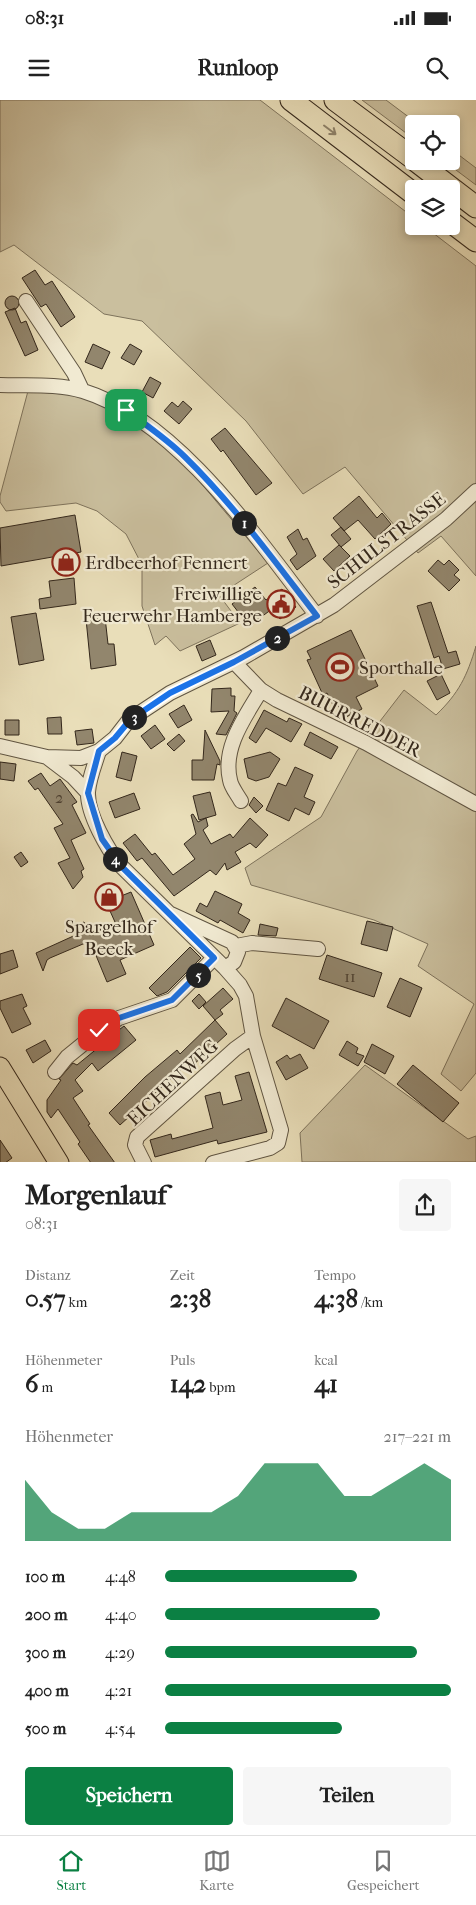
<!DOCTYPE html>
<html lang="de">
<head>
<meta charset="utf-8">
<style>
	body { margin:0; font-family:"IM FELL French Canon",serif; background:#f6f6f6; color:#222; height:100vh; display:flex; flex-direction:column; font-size:19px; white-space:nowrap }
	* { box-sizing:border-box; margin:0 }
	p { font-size:16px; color:#767676 }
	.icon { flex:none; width:28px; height:28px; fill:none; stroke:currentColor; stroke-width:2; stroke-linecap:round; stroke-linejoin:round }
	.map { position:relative; height:1062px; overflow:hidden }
	.side { display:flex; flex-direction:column; background:#fff; flex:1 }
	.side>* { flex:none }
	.fabs { position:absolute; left:405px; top:15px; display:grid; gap:10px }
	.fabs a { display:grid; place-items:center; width:55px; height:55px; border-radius:5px; background:#fff; box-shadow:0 2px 8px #0003; font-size:25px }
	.pin { position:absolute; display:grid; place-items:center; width:42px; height:42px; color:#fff; margin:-21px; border-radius:10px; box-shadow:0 2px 8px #0006 }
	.km { position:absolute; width:25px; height:25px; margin:-12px; border-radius:50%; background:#222; color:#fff; font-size:14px; line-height:25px; text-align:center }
	.round { display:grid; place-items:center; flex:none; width:52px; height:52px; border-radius:5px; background:#f6f6f6 }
	.overview { display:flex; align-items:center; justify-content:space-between; height:85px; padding:0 25px }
	h1 { font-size:28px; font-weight:800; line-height:38px }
	.figures { display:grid; grid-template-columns:repeat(3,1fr); gap:8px; height:85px; padding:5px 25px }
	.figures div { display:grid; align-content:center }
	.figures b { font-size:25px; font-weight:800 }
	.figures small { font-size:14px; font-weight:400 }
	.figures p { font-size:14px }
	.chart { height:140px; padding:10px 25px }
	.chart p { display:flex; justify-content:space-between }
	.chart svg { width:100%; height:90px; margin-top:5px; fill:#0b8043; opacity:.7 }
	.action { display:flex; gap:10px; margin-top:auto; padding:10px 25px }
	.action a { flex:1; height:58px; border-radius:5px; background:#0b8043; color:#fff; font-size:20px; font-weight:800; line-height:58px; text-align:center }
	.action a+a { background:#f6f6f6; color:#222 }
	ul { padding:0 25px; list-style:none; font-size:16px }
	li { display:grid; grid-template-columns:80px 60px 1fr; align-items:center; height:38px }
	li i { height:12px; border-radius:6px; background:#0b8043 }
	.status { display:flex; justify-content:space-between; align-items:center; height:35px; padding:0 25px; background:#fff; direction:ltr }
	.status svg { height:14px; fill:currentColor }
	header { display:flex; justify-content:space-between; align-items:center; height:65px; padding:0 25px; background:#fff; font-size:22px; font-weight:800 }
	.tab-bar { display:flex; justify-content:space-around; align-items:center; height:70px; border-top:1px solid #e0e0e0; background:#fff; font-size:14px; color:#767676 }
	.tab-bar a { display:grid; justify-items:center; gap:2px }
	.tab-bar .selected { color:#0b8043 }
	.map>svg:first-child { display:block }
	.green { fill:#cabf9e; stroke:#7e735c }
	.building { fill:#92866d; stroke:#33271b }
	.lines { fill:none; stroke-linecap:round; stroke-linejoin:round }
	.minor-casing { stroke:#605542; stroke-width:16 }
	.major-casing { stroke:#33271b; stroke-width:21 }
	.highway-casing { stroke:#33271b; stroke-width:23 }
	.minor { stroke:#f1ead2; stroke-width:14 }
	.major { stroke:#e9deb9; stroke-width:19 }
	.highway { stroke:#e9deb9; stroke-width:21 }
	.oneway { stroke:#8e826a }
	.route-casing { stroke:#fff; stroke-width:10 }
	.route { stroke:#1a73e8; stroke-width:6 }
	.labels { text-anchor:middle; stroke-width:4.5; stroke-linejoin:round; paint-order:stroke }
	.number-label { font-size:16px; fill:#4b3f30 }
	.street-label { font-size:19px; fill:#33271b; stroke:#f1ead2 }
	.poi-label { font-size:19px; fill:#33271b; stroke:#f1ead2; text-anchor:start }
</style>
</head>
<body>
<div class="status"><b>08:31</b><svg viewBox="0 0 49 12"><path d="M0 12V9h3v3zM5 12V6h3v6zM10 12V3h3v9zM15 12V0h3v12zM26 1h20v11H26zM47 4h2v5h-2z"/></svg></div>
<header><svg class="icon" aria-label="menu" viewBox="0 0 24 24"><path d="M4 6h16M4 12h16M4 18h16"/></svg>Runloop<svg class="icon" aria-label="search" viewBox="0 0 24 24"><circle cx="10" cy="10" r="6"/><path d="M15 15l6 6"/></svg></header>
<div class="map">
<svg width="476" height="1063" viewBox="0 0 476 1063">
	<rect width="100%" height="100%" fill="#e9deb9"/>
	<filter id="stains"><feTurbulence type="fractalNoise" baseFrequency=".004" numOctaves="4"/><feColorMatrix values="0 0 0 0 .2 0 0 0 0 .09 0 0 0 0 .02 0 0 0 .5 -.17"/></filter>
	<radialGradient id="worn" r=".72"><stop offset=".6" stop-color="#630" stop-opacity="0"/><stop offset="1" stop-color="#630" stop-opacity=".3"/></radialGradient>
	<!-- green -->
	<path class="green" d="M0 0H260L414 118V126H424L476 166V476L441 436 418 453 345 367 303 394 246 321 142 221 104 214 14 145 0 152Z
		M362 0H386L418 24H414V39Z
		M451 49 476 68V85L444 61H451Z
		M28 291 74 295 108 305 174 351 268 463 219 495 240 523 180 551 166 536 155 545 142 506V465L126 434 97 411 76 403 6 411 0 402V396Z
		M476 546V973L461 991 441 974 474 904 418 866 428 844 374 820 251 785 245 768 321 717 357 651 404 590 436 615C459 593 467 576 476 546Z
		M365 965 468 1039 476 1036V1062H302L300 1033Z"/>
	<!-- building -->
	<path class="building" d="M35 170 45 185 52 181 75 217 61 227 46 204 41 207 22 178Z
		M5 203a7 7 0 1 1 14 0a7 7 0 1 1-14 0Z
		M15 208 21 223 26 221 38 250 25 256 5 212Z
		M93 244 110 252 102 269 85 262Z
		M130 244 142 251 134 265 121 258Z
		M150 277 161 283 153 298 142 292Z
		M183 301 192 309 179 324 164 311 172 302 178 307Z
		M225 328 272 383 256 395 223 350 221 352 211 339Z
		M359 396 377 418 382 413 391 424 375 439 358 420 344 431 333 418Z
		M75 415 81 452 1 466 0 428Z
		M341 427 351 439 341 447 331 435Z
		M298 429 303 440 307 438 316 456 297 470 290 460 297 454 287 437Z
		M339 445 350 456 334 471 323 459Z
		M438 460 444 465 449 460 459 470 454 475 460 480 449 491 428 471Z
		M74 478 76 504 40 509 39 499 51 497 49 481Z
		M255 487 266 500 282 489 296 507 280 519 272 509 249 526 232 504Z
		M431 502 448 553 456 551 460 564 443 569 439 556 434 558 417 506Z
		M36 513 44 560 19 565 11 517Z
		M105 517 108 544H114L116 565 91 569 86 519Z
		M351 530 378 586 356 597 362 609 344 618 338 605 334 607 327 593 323 595 307 560 311 559 307 551Z
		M210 540 216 555 202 561 196 546Z
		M441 574 450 593 437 600 427 581Z
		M231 588V596H235L234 611 237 613 226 635 216 634 229 611 211 612 212 589Z
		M184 605 192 620 178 628 169 614Z
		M264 610 287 622 289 618 302 624 291 642 266 628 256 643 249 638Z
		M61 617 62 634H48L47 618Z
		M5 620H19V635H5Z
		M155 625 165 639 151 649 141 636Z
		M92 629 94 643 77 645 75 631Z
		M205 630 220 661V665L217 664 214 680H192V660H203Z
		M310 632 338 647 331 659 304 645Z
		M179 634 185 641 174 651 167 644Z
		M122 652 137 656 131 681 116 677Z
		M270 652 280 659 269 677 256 681 248 678 244 659Z
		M0 662 16 664 14 681 0 679Z
		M295 667 313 675 304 697 315 702 309 715 295 708 289 721 266 710 278 683 286 686Z
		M41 673 50 686 60 679 77 702 72 705 86 733 71 740 84 769 81 771 83 777 73 789 58 763 70 758 54 728 63 724 38 688 35 690 28 681Z
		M210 692 216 715 199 720 193 696Z
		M134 693 140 709 115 718 109 702Z
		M254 697 263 706 256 713 249 705Z
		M193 714 198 722 206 718 208 726 203 730 211 744 230 734 233 738 250 718 268 735 256 748 250 743 235 752 241 762 227 770 225 763 216 775 210 770 174 796 142 758 137 761 123 743 135 734 152 755 155 753 173 775 195 759 184 744 196 734 191 715Z
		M21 752 28 762 21 767 14 757Z
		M215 791 242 804 238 813 250 820 243 833 220 820 218 823 196 811 200 803 207 807Z
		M131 792 154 845 120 860 126 874 107 882 90 841 50 858 47 860 43 871 36 853 80 833 76 825 84 822 87 829 98 824 104 838 119 831 106 802Z
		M367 821 393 827 387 851 361 844Z
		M260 824 278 828 276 836 258 835Z
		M190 847 201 858 167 892 157 896 149 888Z
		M13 850 18 867 0 874V854Z
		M327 855 382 873 374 897 319 879Z
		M400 878 422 888 410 917 387 907Z
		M223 888 233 899 220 910 223 914 215 920 203 906Z
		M22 894 27 906 23 908 31 924 12 933 0 908V901Z
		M199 894 206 902 199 909 192 901Z
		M286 898 329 921 314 949 272 926Z
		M215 920 227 934 192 966 188 963 120 1025 109 1013 145 977 177 950 180 954Z
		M124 926 136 940 98 971 92 963 75 980 83 991 73 998 90 1024 88 1025 115 1063H91L78 1044 80 1042 58 1009 51 1018 47 1012V1000L61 980 59 979 73 963 77 965 99 947 102 951 118 937 115 933Z
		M45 940 51 951 33 963 26 950Z
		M347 941 358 948 356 953 364 956 358 966 339 955Z
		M372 944 394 956 385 974 364 962Z
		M300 954 308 968 286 980 276 962 287 955 290 959Z
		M413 965 459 1003 443 1022 397 984Z
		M249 972 267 1032 218 1044 217 1040 155 1057 150 1040 171 1034 172 1039 213 1028 205 996 220 992 223 1005 242 1000 235 976Z
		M0 1040 12 1058 5 1063H0Z"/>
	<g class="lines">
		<!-- minor casing -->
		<g class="minor-casing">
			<path id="minor" d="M26 201 74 273 82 290
				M0 285C27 286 57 283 83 291 178 320 258 440 317 516
				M234 562 261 590 277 600 366 643 476 704
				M0 646 47 657 81 658 99 651 115 638 129 620 170 593 244 557 334 505 446 419 476 391
				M99 651C95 664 89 678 88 692 87 714 108 750 121 766L225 868 234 862 238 852 232 842 171 814
				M48 658 73 677 88 693
				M241 701C237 694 231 687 230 680 222 647 246 616 261 590
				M236 846 252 843 318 849
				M55 972 67 957 99 931 119 918 172 900 214 858
				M144 1063 135 1045 137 1037 235 949 253 936
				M213 1063 270 1048 278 1043 281 1030 253 936 246 896 240 885 225 868"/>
		</g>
		<!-- major casing -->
		<g class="major-casing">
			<path id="major" d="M0 967 59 1063"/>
		</g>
		<!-- highway casing -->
		<g class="highway-casing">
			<path id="highway" d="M291 0 414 94
				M335 0 414 59
				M416 61 476 107
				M451 122 476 141"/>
		</g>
		<!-- minor -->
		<use href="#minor" class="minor"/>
		<!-- major -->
		<use href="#major" class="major"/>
		<!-- highway -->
		<use href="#highway" class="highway"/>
	</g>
	<!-- one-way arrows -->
	<defs><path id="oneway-shaft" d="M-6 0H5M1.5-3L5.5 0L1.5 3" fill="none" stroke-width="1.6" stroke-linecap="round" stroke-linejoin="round" transform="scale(1.25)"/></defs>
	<use class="oneway" href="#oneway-shaft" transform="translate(330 30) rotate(37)"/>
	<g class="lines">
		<!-- route casing -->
		<g class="route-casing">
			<path id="route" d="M99 930 119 918 172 900 214 858 121 766 102 739 88 693 99 651 115 638 130 620 170 593 234 562 317 516C275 462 234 405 185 357 167 339 146 325 126 310"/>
		</g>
		<!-- route -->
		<use href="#route" class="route"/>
	</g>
	<!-- icons -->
	<defs>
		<g id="shop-ring" transform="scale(1.4375)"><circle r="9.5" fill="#f1ead2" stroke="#8f2418" stroke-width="1.5"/><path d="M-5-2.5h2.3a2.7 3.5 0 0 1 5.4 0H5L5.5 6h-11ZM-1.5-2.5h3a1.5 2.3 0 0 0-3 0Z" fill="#8f2418"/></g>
		<g id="civic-ring" transform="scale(1.4375)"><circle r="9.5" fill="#f1ead2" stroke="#8f2418" stroke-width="1.5"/><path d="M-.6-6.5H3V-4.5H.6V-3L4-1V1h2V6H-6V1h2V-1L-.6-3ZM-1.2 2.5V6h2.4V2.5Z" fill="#8f2418"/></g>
		<g id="stadium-ring" transform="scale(1.4375)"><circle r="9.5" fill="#f1ead2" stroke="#8f2418" stroke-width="1.5"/><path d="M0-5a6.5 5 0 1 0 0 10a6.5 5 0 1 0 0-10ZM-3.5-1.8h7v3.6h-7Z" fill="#8f2418"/></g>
	</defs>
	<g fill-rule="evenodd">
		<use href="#shop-ring" x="66" y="462"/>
		<use href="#civic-ring" x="281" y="504"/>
		<use href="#stadium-ring" x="340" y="567"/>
		<use href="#shop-ring" x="109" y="797"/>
	</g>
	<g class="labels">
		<!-- number labels -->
		<g class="number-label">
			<text x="59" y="703">2</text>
			<text x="350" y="882">11</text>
		</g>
		<!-- street labels -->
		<g class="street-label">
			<text transform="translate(386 440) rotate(-38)" y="7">SCHULSTRASSE</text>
			<text transform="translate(360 621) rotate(27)" y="7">BUURREDDER</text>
			<text transform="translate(172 982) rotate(-43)" y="7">EICHENWEG</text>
		</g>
		<!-- poi labels -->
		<g class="poi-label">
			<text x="85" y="469">Erdbeerhof Fennert</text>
			<text x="262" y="500" text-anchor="end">Freiwillige<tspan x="262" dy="22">Feuerwehr Hamberge</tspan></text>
			<text x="359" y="574">Sporthalle</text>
			<text x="109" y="833" text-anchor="middle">Spargelhof<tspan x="109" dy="22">Beeck</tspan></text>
		</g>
	</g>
	<rect width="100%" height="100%" filter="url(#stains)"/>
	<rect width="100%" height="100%" fill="url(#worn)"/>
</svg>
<div class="fabs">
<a><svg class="icon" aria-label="locate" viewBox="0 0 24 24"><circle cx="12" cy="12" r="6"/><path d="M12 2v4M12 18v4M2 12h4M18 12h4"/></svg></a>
<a><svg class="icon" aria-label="layers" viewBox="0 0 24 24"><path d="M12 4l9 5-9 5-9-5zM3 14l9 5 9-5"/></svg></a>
</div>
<div class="pin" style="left:126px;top:310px;background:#1e9e55"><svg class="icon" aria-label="arrive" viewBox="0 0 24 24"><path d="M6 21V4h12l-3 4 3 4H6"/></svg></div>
<div class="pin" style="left:99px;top:930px;background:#d93025"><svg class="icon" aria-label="check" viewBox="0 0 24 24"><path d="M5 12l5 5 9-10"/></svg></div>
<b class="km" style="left:244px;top:423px">1</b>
<b class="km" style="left:277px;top:538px">2</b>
<b class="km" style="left:134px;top:617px">3</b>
<b class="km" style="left:115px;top:759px">4</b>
<b class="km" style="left:198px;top:875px">5</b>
</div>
<section class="side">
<div class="overview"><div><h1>Morgenlauf</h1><p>08:31</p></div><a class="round"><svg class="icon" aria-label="share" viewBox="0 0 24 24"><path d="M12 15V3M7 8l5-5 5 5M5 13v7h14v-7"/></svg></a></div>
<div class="figures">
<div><p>Distanz</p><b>0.57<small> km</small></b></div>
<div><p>Zeit</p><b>2:38</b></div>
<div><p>Tempo</p><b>4:38<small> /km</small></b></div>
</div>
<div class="figures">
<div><p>Höhenmeter</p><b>6<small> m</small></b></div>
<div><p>Puls</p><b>142<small> bpm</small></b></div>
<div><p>kcal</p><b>41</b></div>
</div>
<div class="chart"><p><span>Höhenmeter</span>217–221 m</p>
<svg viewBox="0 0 160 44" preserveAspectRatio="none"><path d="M0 44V14L10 30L20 38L30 38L40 30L50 30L60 30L70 30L80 22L90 6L100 6L110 6L120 22L130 22L140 14L150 6L160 14V44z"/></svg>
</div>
<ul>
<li><b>100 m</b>4:48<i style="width:67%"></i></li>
<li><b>200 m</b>4:40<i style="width:75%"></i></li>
<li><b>300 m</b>4:29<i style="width:88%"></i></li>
<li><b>400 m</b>4:21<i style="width:100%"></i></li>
<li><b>500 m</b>4:54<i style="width:62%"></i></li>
</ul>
<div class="action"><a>Speichern</a><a>Teilen</a></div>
</section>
<nav class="tab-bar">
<a class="selected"><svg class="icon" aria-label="home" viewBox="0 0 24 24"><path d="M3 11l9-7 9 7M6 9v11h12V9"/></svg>Start</a>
<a><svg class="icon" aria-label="map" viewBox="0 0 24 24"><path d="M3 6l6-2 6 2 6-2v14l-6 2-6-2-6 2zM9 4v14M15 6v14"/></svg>Karte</a>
<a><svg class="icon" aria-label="saved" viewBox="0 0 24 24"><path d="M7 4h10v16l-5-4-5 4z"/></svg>Gespeichert</a>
</nav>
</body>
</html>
